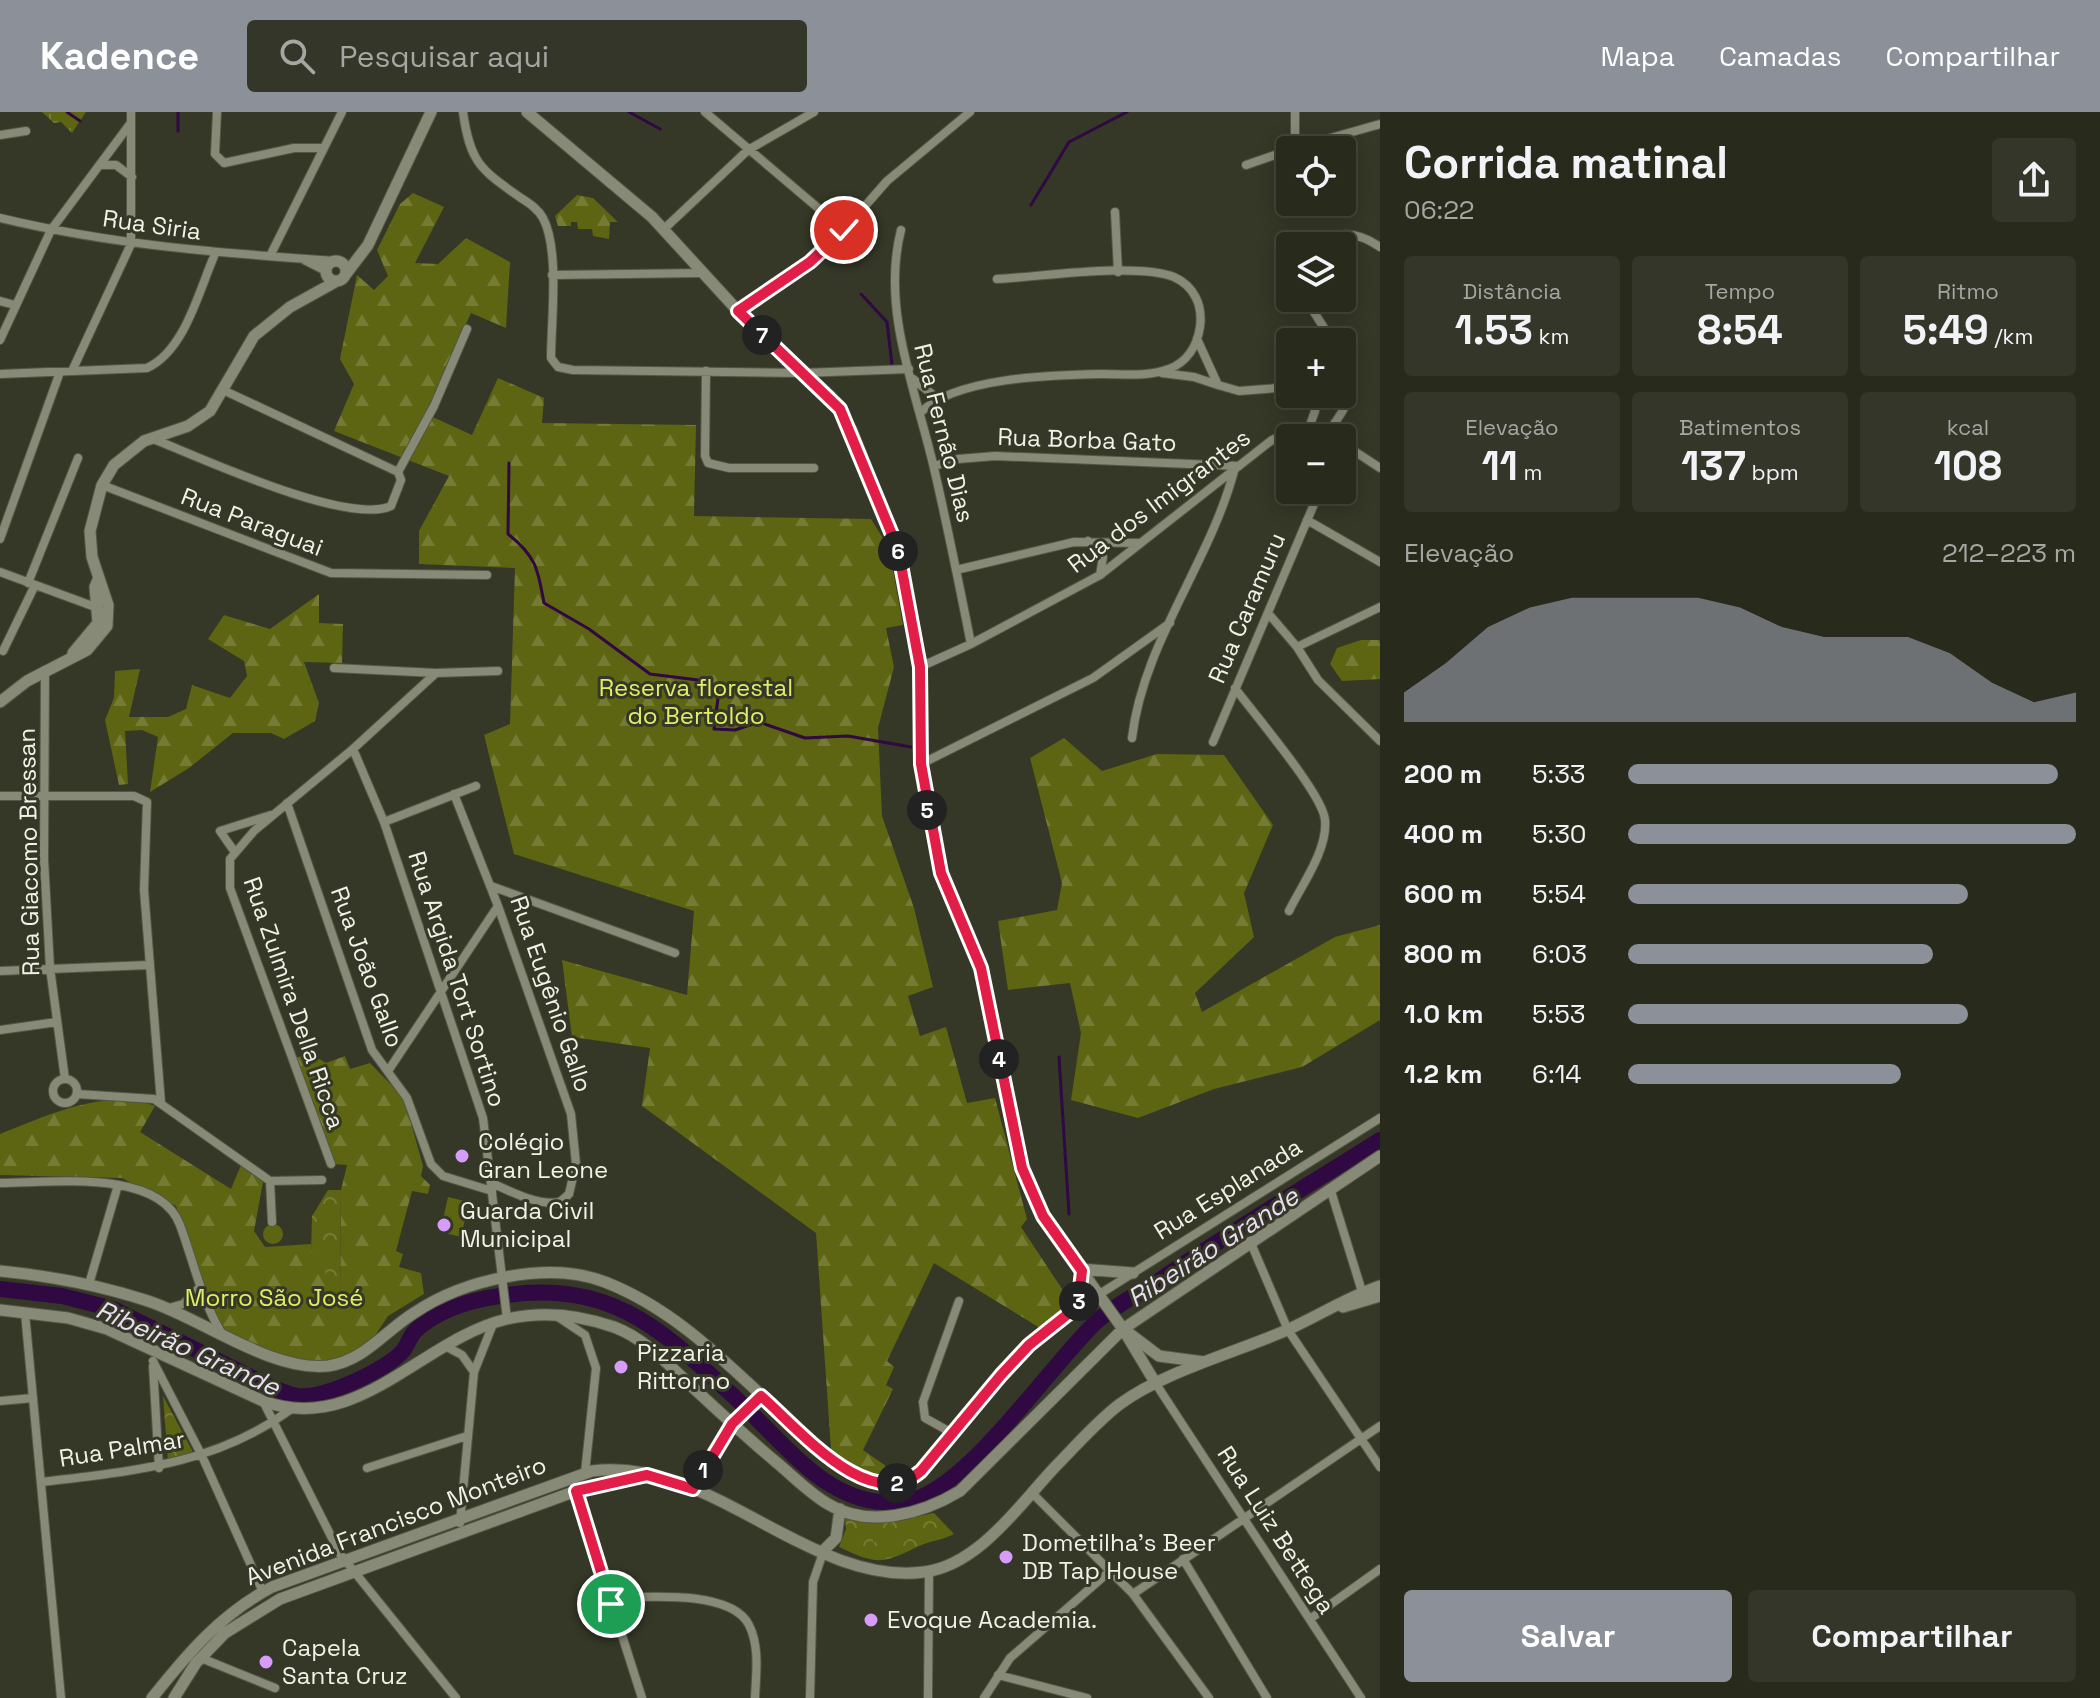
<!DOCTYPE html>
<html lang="pt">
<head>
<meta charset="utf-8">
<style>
	body { margin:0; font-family:"Space Grotesk",sans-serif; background:#343629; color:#f1f3f6; height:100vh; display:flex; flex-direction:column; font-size:30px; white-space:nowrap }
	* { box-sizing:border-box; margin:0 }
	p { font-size:26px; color:#a5a7a3 }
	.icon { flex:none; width:44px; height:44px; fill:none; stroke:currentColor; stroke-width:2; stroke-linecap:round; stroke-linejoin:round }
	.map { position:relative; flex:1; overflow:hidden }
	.details { display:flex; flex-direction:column; background:#282a1c; width:720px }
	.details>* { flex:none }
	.tools { position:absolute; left:1276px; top:24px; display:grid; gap:16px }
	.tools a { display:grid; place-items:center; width:80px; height:80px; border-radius:8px; background:#282a1c; box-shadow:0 4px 20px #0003,0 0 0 2px #44463b; font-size:40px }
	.pin { position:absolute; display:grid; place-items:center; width:68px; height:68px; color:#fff; margin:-34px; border:4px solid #fff; border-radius:50%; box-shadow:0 2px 8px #0007 }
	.km { position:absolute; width:40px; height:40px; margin:-20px; border-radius:50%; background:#222; color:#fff; font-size:22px; line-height:40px; text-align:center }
	.round { display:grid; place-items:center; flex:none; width:84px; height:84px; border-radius:8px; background:#343629 }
	.overview { display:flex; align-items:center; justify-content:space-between; height:136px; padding:0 24px }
	h1 { font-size:44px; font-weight:800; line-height:60px }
	.stats { display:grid; grid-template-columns:repeat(3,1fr); gap:12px; height:136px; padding:8px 24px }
	.stats div { display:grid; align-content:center; border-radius:8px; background:#343629; text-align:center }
	.stats b { font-size:40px; font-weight:800 }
	.stats small { font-size:22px; font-weight:400 }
	.stats p { font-size:22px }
	.chart { height:224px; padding:16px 24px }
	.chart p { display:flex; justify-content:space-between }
	.chart svg { width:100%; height:144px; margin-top:8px; fill:#8c9099; opacity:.7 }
	.cta { display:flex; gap:16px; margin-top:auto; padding:16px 24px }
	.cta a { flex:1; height:92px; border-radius:8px; background:#8c9099; color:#fff; font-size:32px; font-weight:800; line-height:92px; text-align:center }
	.cta a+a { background:#343629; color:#f1f3f6 }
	ul { padding:0 24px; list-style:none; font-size:26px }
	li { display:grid; grid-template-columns:128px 96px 1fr; align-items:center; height:60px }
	li i { height:20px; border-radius:10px; background:#8c9099 }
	header { display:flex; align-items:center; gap:48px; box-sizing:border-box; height:112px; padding:0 40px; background:#8c9099; color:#fff }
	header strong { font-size:38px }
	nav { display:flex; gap:44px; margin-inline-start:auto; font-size:28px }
	.search { width:560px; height:72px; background:#343629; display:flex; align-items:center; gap:20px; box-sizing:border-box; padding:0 28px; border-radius:8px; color:#a5a7a3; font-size:30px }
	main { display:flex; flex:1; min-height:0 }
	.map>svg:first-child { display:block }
	.forest { fill:url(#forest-firs) }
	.wetland { fill:url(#wetland-marsh) }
	.park { fill:url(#park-crowns) }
	.pitch { fill:#5d6412 }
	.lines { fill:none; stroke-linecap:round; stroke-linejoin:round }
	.stream { stroke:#300842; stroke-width:3 }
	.river { stroke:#300842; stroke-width:16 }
	.street-casing { stroke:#545646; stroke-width:10 }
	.secondary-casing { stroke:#545646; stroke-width:13 }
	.street { stroke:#878a76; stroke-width:8 }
	.secondary { stroke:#878a76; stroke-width:11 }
	.route-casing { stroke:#fff; stroke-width:16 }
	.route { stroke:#e11d48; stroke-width:10 }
	.poi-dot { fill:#d79bf9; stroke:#353826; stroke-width:3 }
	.labels { text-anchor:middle; stroke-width:6; stroke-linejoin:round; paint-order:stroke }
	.street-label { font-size:24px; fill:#f0f2e7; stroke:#353826 }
	.park-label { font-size:24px; fill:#e0ed66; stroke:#353826 }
	.poi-label { font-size:24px; fill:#f0f2e7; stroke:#353826; text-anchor:start }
	.water-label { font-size:26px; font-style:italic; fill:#eadef3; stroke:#353826 }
</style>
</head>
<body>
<header>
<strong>Kadence</strong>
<div class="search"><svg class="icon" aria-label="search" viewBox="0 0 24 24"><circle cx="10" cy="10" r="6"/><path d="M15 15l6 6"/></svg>Pesquisar aqui</div>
<nav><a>Mapa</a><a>Camadas</a><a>Compartilhar</a></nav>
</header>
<main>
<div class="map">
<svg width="1380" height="1586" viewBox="0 0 1380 1586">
	<defs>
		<pattern id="forest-firs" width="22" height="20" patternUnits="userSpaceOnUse" patternTransform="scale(2)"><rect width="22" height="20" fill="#5d6412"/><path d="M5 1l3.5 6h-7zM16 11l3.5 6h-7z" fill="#757b34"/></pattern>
		<pattern id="wetland-marsh" width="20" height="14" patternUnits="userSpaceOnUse" patternTransform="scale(2)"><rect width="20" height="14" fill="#5d6412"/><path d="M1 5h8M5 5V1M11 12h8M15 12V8" fill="none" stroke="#757b34"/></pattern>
		<pattern id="park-crowns" width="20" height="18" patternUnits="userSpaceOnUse" patternTransform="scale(2)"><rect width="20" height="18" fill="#5d6412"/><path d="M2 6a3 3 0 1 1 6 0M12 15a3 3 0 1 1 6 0" fill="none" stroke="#757b34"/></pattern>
	</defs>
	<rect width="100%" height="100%" fill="#353826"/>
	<!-- forest -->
	<path class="forest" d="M413 81 444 95 415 151 438 152 466 126 510 150 506 216 471 201 426 302 472 323 498 266 544 286 542 311 696 313 694 404 871 407 889 436 903 513 886 516 894 555 878 616 882 704 914 796 933 875 908 884 920 924 946 915 967 991 995 986 1027 1107 1021 1115 1070 1189 1040 1216 934 1151 887 1249 894 1255 886 1273 893 1277 863 1338 896 1361C866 1372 853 1355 831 1337L816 1121 642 994 650 936 572 925 562 848 687 883 694 799 514 742 484 623 510 612 515 456 419 452V419L449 364 334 319 354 272 340 247 357 163 374 178 388 164 377 138 400 92Z
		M577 83 593 86 618 110H610L609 127 593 124 592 117H578L577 110H571V114H558L555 104Z
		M319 482V511L343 512 342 551 304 550 319 591 315 609 284 627 271 621H233L189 656 150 680 158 625 142 618 125 619 128 672 119 673 105 608 114 586 115 559 140 557 129 605H168L186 597 192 573 230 586 247 564 244 549 208 527 224 503 270 517Z
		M1361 528H1380V567L1342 569 1330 552 1337 536Z
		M1064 626 1102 659 1157 642 1224 643 1273 713 1244 781 1254 825 1195 881 1202 900 1335 825 1380 813V908L1302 955 1214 977 1138 1006 1071 988 1081 921 1070 871 1008 878 998 809 1057 798 1062 771 1030 646Z
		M309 941 326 951 345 944 350 957 370 951 404 986 423 1054 421 1064 430 1073 428 1082 412 1079 396 1139 403 1142 399 1155 421 1161 424 1182 388 1204 374 1225 357 1238 335 1249 295 1250 228 1223 218 1210 194 1156 176 1094 122 1066 0 1063V1022C46 1004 106 975 155 994L140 1020 231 1077 241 1053 263 1070 254 1119 265 1135 311 1132 312 1140H325L327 1185 336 1186 340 1181 341 1078 347 1053 333 1052 293 947Z"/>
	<!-- wetland -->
	<path class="wetland" d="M42 0H86L72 21 61 10 54 11Z"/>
	<!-- park -->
	<path class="park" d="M328 1078H341L340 1182 336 1186 325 1182V1140H311L312 1104Z
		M263 1122a10 10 0 1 1 20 0a10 10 0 1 1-20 0Z
		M163 1284 193 1340 168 1349Z
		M934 1401 954 1422C943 1428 929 1429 917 1435 882 1452 877 1453 839 1435L846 1417 845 1406H910Z"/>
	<!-- pitch -->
	<path class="pitch" d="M448 1085 469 1090 461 1125 440 1120Z
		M906 1419 907 1429 873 1430V1420Z"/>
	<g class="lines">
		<!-- stream -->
		<path class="stream" d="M67 0 80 9
			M629 0 660 17
			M178 19V0
			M1031 93 1069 30 1127 0
			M861 182 887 210 892 253
			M509 351 508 422C536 444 538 457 544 491L589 517 650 562 698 568 718 586 714 617 735 618 759 610 805 626 848 624 911 635
			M1059 945 1069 1102"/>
		<!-- river -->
		<path class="river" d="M0 1177 62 1184 113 1197 275 1277C282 1279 291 1283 298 1284 324 1287 386 1258 403 1239 408 1232 410 1224 416 1218 438 1198 471 1188 500 1184 615 1166 665 1221 743 1293
			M756 1306C799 1348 840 1400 908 1389 966 1379 1050 1254 1095 1211 1113 1194 1139 1182 1160 1168 1232 1119 1307 1074 1380 1028"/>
		<!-- street casing -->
		<g class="street-casing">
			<path id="street" d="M217 0 215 42 224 51 294 36H324
				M463 0C470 51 481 58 521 86 530 92 538 97 543 106 560 138 551 210 551 246L558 255 573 258 803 261 909 257
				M705 0 844 118
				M0 23 26 19
				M1295 36 1380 12
				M100 53H116L132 65
				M1246 53 1295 36V0
				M1115 100 1118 160
				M0 106C112 133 220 141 335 149
				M664 117 748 38 814 0
				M901 118C881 196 915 276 933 352 947 411 959 472 971 532
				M1319 134C1339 116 1360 121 1380 135
				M270 144 342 0
				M304 148 326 159
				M552 163 702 161
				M1305 186 1333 230
				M0 189 15 193
				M738 199 810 150 844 118 887 69 970 0
				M1197 227 1218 273 1239 279 1290 275
				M0 228 51 118 130 12
				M72 259 131 132V0
				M706 259 705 344 708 351 729 356H814
				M1162 261 1194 265 1218 273
				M0 262 147 256C185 239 199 178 215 142
				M913 267 937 286
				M223 278 398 360
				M920 301C955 265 1053 263 1102 262 1123 262 1148 265 1169 257 1187 250 1197 234 1200 215 1203 193 1194 174 1174 165 1138 150 1039 165 997 167
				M1309 316 1315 299 1313 282
				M1330 318C1348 292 1360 275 1342 245
				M151 326C199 345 347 414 391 394L401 368 398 360
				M1342 331 1380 356
				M934 354 958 347 995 344 1239 354
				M398 360 434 294 467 217
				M102 373 331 461 487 463
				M1307 408 1380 450
				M0 427 60 260
				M1088 429 1103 445 1100 463
				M956 458 1074 430 1140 431
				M0 460 98 496
				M28 471 78 346
				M1268 501 1297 535 1318 568 1380 629
				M1297 535 1380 495
				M3 539 35 473
				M920 555 971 532 1100 463 1272 328C1292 318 1320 307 1337 326
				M334 556 436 561
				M45 558 44 747 50 856 65 967
				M1235 576C1253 601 1323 682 1325 708 1328 738 1301 774 1289 799
				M1132 626C1143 531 1210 450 1234 359
				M1213 630 1320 378
				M353 637 384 710 483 1006 507 1207
				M921 652 1093 566 1170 511
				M454 682 498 794 571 1002 576 1052 569 1082 560 1090C539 1094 511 1080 492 1071
				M0 684H134L147 690 144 778 161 991
				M287 691 372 938 407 986 431 1052 443 1064 492 1079
				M384 710 476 674
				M234 739 220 719 271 703
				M491 774 675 841
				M0 859 149 853
				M0 918 57 910
				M388 959 498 794
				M53 979a12 12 0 1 1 24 0a12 12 0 1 1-24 0Z
				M77 982 154 987 270 1069 322 1068
				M331 1052 230 776V747L254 719 353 637 436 561 498 559
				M270 1069 272 1110
				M0 1071C50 1071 159 1056 180 1113 194 1151 201 1187 222 1222
				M1330 1076 1364 1186
				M1250 1129 1288 1218 1380 1355
				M89 1172 118 1073
				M1098 1183 1380 1006
				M169 1196 183 1192 199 1176
				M25 1201 61 1586
				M558 1205 585 1223 596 1256 585 1361
				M447 1235 462 1243 474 1260
				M153 1249 202 1344 263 1480
				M153 1254 159 1356
				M1156 1272 1361 1586
				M0 1289 33 1286
				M263 1289 340 1442 456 1586
				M952 1321 925 1306 923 1290 959 1189
				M367 1356 467 1324
				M42 1370C132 1359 214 1353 290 1298
				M693 1377 732 1312 761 1284
				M576 1379 642 1586
				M1031 1380 1133 1482 1209 1586
				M460 1411 474 1260 493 1212
				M1183 1447 1267 1586
				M1133 1482 1380 1314
				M609 1486C644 1485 731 1477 749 1513 760 1535 756 1562 755 1586
				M1310 1507 1380 1457
				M201 1546 275 1576
				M998 1563 1087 1586
				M810 1586 813 1470 824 1438
				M928 1586 929 1459
				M984 1586 1010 1546 1110 1459"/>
		</g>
		<!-- secondary casing -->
		<g class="secondary-casing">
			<path id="secondary" d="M527 0 652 105 738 199 831 285 852 319 898 437 920 555 919 637 926 691 941 761 981 856 1022 1056 1043 1104 1123 1217 1156 1272
				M326 159a10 10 0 1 1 20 0a10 10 0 1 1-20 0Z
				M346 162 368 133 431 0
				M73 541 98 511 95 475 98 468
				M0 590 27 569 87 538 107 514 108 493 92 445 90 419 102 373 114 353 144 329 188 314 210 299 254 224 290 195 337 169
				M1080 1157 1133 1161
				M0 1159C51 1164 99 1173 148 1189 201 1206 271 1260 328 1254 364 1249 385 1219 414 1201 463 1168 547 1148 605 1170 682 1200 735 1261 795 1314 814 1331 834 1353 856 1364 874 1374 895 1375 914 1366L1029 1233 1098 1183
				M1078 1194 1082 1159
				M1343 1195 1380 1184
				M0 1198 68 1206 107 1217 263 1289C358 1324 422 1227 507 1207 542 1199 580 1203 614 1215 643 1226 664 1248 686 1269 716 1297 745 1324 776 1350 793 1364 809 1381 828 1392 869 1417 922 1402 960 1379L1123 1217 1380 1044
				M1126 1219 1159 1244 1204 1250
				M824 1438 836 1426 840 1397
				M152 1586C188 1541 220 1503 272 1475L592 1359C708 1343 811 1475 924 1460 979 1453 1020 1392 1055 1355 1076 1334 1096 1310 1120 1292 1163 1260 1237 1240 1287 1218 1318 1204 1348 1185 1380 1174
				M174 1586 196 1551 225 1521 280 1487 576 1379 634 1365"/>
		</g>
		<!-- street -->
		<use href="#street" class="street"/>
		<!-- secondary -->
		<use href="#secondary" class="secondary"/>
	</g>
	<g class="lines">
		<!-- route casing -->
		<g class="route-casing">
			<path id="route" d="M611 1492 576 1379 647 1363 693 1377 732 1312 761 1284C798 1316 870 1404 921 1359L1001 1263 1029 1233 1078 1194 1082 1159 1043 1104 1022 1056 981 856 941 761 921 652 920 555 898 437 840 297 738 199 810 150 844 118"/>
		</g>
		<!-- route -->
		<use href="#route" class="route"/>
	</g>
	<!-- markers -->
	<g class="poi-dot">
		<circle cx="462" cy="1044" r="8"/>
		<circle cx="444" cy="1113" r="8"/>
		<circle cx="621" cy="1255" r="8"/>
		<circle cx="1006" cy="1445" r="8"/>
		<circle cx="871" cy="1508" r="8"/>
		<circle cx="266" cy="1550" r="8"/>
	</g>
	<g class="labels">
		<!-- street labels -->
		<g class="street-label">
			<text transform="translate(152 113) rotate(8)" y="8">Rua Siria</text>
			<text transform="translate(944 321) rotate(76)" y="8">Rua Fernão Dias</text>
			<text transform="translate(1087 328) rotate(2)" y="8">Rua Borba Gato</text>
			<text transform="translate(1159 389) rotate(-37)" y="8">Rua dos Imigrantes</text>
			<text transform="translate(252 410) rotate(21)" y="8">Rua Paraguai</text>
			<text transform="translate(1247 496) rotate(-67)" y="8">Rua Caramuru</text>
			<text transform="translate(29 740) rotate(-91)" y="8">Rua Giacomo Bressan</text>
			<text transform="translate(367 855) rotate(70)" y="8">Rua João Gallo</text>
			<text transform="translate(457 867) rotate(72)" y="8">Rua Argida Tort Sortino</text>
			<text transform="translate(551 882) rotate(71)" y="8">Rua Eugênio Gallo</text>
			<text transform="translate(294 891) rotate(71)" y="8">Rua Zulmira Della Ricca</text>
			<text transform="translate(1228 1077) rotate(-32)" y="8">Rua Esplanada</text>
			<text transform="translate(122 1337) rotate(-9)" y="8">Rua Palmar</text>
			<text transform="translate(396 1409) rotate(-21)" y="8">Avenida Francisco Monteiro</text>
			<text transform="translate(1276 1418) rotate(57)" y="8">Rua Luiz Bettega</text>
		</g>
		<!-- park labels -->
		<g class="park-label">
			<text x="696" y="584">Reserva florestal<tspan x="696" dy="28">do Bertoldo</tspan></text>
			<text x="274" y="1194">Morro São José</text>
		</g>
		<!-- poi labels -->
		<g class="poi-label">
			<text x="478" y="1038">Colégio<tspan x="478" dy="28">Gran Leone</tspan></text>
			<text x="460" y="1107">Guarda Civil<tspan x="460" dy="28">Municipal</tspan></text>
			<text x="637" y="1249">Pizzaria<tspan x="637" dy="28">Rittorno</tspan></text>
			<text x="1022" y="1439">Dometilha's Beer<tspan x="1022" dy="28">DB Tap House</tspan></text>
			<text x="887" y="1516">Evoque Academia.</text>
			<text x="282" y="1544">Capela<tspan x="282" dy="28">Santa Cruz</tspan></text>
		</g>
		<!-- water labels -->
		<g class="water-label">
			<text transform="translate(1213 1135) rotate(-33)" y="9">Ribeirão Grande</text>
			<text transform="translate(188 1236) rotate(24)" y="9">Ribeirão Grande</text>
		</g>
	</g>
</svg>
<div class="tools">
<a><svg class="icon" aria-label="locate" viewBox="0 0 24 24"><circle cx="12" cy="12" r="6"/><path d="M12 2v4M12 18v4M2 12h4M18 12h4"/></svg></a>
<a><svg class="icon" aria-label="layers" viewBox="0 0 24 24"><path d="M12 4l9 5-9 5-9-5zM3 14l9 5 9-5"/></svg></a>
<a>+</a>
<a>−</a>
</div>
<div class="pin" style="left:611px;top:1492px;background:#1e9e55"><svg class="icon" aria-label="arrive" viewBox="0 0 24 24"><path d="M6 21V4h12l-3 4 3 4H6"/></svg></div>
<div class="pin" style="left:844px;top:118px;background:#d93025"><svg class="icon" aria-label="check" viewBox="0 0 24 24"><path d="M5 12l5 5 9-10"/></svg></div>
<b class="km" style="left:703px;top:1358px">1</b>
<b class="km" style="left:897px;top:1371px">2</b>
<b class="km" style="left:1079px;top:1189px">3</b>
<b class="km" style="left:999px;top:947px">4</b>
<b class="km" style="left:927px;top:698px">5</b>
<b class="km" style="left:898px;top:439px">6</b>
<b class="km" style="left:762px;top:223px">7</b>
</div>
<section class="details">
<div class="overview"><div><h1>Corrida matinal</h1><p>06:22</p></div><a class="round"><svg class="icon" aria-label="share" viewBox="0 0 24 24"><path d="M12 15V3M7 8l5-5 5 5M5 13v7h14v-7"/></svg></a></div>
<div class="stats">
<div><p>Distância</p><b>1.53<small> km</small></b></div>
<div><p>Tempo</p><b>8:54</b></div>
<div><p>Ritmo</p><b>5:49<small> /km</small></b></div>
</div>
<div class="stats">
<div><p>Elevação</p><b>11<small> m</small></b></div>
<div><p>Batimentos</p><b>137<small> bpm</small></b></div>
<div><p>kcal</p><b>108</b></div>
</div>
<div class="chart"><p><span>Elevação</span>212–223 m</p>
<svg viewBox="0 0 160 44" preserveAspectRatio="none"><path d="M0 44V35L10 26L20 15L30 9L40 6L50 6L60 6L70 6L80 9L90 15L100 18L110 18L120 18L130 23L140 32L150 38L160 35V44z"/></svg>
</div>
<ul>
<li><b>200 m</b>5:33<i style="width:96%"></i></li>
<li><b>400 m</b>5:30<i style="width:100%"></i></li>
<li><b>600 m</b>5:54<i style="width:76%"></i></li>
<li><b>800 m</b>6:03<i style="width:68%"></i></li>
<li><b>1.0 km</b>5:53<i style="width:76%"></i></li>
<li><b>1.2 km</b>6:14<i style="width:61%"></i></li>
</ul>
<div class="cta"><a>Salvar</a><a>Compartilhar</a></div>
</section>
</main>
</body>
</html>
